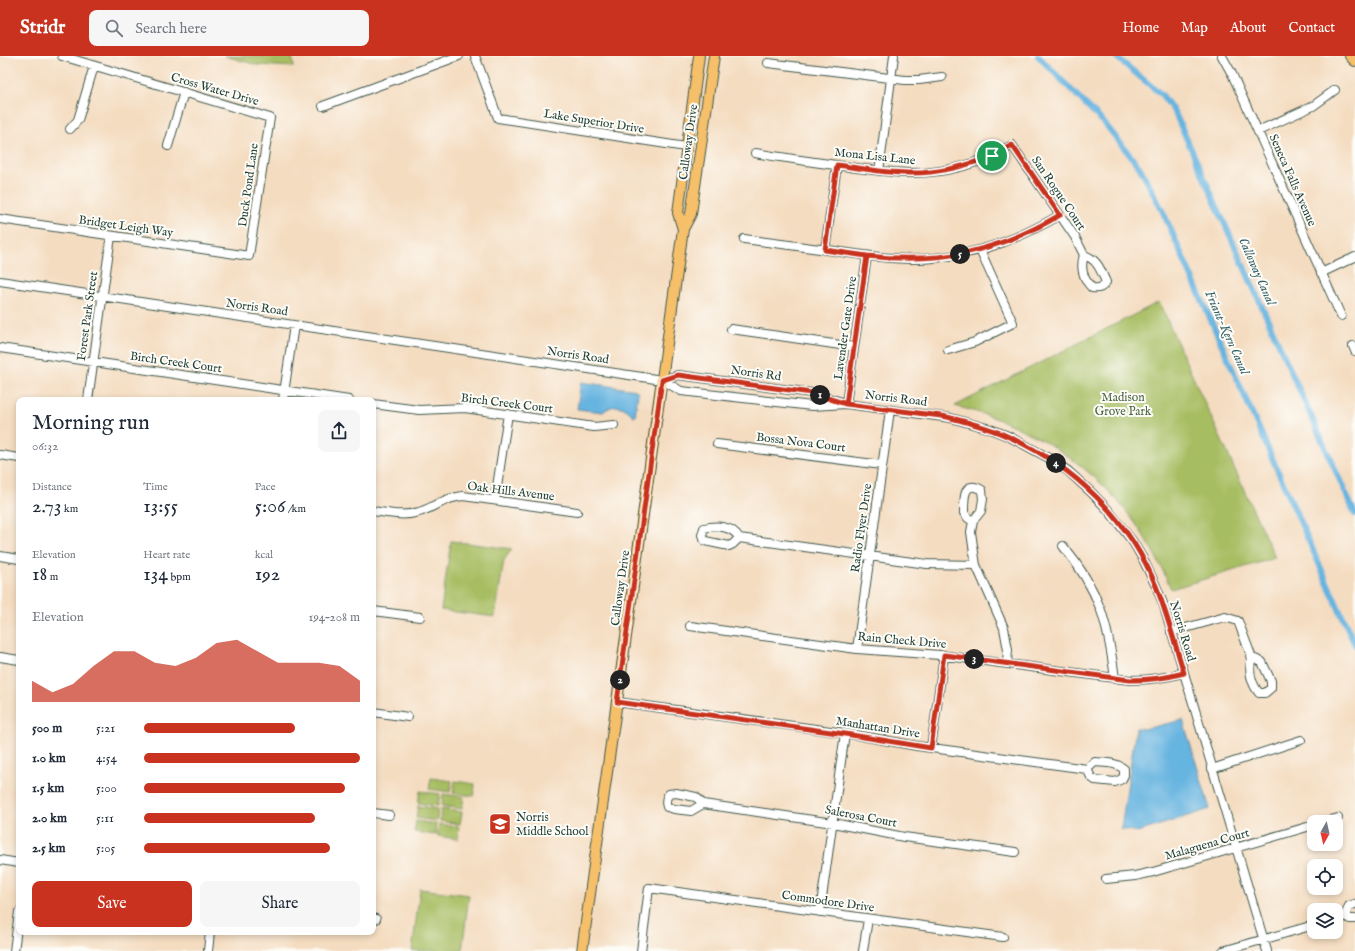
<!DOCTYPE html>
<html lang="en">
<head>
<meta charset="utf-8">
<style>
	body { margin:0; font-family:"IM FELL English",serif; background:#f6f6f7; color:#1f2937; height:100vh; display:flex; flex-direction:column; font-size:15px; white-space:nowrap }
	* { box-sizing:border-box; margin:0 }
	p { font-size:13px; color:#747a83 }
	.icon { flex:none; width:22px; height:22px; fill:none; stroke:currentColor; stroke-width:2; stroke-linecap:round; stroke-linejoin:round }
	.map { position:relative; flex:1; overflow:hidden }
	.panel { position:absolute; left:16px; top:341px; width:360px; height:538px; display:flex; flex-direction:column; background:#fff; border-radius:8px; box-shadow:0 2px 6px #0003 }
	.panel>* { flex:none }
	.needle { width:26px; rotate:188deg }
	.fabs { position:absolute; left:1307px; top:759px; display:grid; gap:8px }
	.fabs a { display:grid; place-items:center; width:36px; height:36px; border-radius:8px; background:#fff; box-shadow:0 2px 6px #0003; font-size:20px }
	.pin { position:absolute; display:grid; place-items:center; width:34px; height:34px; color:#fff; margin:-17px; border:2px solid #fff; border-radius:50%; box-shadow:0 1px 4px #0007 }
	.km { position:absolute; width:20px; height:20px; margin:-10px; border-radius:50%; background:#222; color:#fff; font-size:11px; line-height:20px; text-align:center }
	.round { display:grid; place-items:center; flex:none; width:42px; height:42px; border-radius:8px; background:#f6f6f7 }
	.overview { display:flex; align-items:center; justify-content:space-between; height:68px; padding:0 16px }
	h1 { font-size:22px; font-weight:600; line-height:30px }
	.metrics { display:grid; grid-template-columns:repeat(3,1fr); gap:6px; height:68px; padding:4px 16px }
	.metrics div { display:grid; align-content:center }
	.metrics b { font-size:20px; font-weight:600 }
	.metrics small { font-size:11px; font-weight:400 }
	.metrics p { font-size:11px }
	.chart { height:112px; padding:8px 16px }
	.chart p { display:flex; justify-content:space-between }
	.chart svg { width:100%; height:72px; margin-top:4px; fill:#c8321e; opacity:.7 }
	.action { display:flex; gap:8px; margin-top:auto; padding:8px 16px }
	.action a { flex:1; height:46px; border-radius:8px; background:#c8321e; color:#fff; font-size:16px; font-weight:600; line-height:46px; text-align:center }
	.action a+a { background:#f6f6f7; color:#1f2937 }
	ul { padding:0 16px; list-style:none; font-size:13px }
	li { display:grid; grid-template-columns:64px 48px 1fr; align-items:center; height:30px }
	li i { height:10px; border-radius:5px; background:#c8321e }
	header { display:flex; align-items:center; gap:24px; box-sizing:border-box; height:56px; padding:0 20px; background:#c8321e; color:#fff }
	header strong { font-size:19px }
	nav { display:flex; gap:22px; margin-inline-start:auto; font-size:14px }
	.search { width:280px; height:36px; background:#f6f6f7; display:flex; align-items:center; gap:10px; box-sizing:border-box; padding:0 14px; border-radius:8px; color:#747a83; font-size:15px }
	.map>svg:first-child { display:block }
	.green { fill:#a7bd62; stroke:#637d4b }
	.water { fill:#66b4e0; stroke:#42788a }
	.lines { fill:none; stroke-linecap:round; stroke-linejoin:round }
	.canal { stroke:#66b4e0; stroke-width:6 }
	.minor-casing { stroke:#3f5549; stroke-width:10 }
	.major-casing { stroke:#3f5549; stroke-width:12 }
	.minor { stroke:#fff; stroke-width:8 }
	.major { stroke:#f6c06b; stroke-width:10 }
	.route-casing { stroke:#fff; stroke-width:8 }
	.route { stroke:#c8321e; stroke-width:5 }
	.labels { text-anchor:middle; stroke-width:4; stroke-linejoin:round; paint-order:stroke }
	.street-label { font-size:12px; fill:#1f3d34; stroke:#fdfcf7 }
	.park-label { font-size:12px; fill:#486342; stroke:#fdfcf7 }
	.poi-label { font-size:12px; fill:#1f3d34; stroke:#fdfcf7; text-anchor:start }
	.water-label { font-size:13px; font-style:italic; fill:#346168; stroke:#fdfcf7 }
</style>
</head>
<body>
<header>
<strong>Stridr</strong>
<div class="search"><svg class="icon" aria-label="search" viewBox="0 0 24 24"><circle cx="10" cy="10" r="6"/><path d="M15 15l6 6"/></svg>Search here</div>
<nav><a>Home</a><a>Map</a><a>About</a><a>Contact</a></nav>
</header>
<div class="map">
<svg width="1355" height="895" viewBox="0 0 1355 895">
	<rect width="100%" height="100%" fill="#fdfcf7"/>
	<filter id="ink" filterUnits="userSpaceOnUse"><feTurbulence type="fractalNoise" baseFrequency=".025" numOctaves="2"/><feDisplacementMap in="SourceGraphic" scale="8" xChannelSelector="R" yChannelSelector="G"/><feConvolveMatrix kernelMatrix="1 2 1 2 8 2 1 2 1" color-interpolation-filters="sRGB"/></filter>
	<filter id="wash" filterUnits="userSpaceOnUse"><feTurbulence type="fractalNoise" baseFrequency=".012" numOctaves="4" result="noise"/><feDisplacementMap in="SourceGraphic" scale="16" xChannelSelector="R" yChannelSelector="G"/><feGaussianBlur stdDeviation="0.9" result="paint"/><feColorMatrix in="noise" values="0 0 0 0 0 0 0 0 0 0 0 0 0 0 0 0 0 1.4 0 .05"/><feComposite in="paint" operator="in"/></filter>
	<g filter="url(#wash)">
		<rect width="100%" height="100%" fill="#f4dcc0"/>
		<!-- green -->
		<path class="green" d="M225 0H292L294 11 257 9Z
			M1159 246 1275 502 1171 533C1165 519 1158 504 1150 490 1107 416 1037 370 955 350Z
			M451 485 512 493 504 504 495 561 441 554Z
			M431 722 452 725 450 736 429 733Z
			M455 725 475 728 474 740 453 737Z
			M420 735 440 738 438 750 418 747Z
			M443 738 464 741 462 753 442 750Z
			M418 750 438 753 437 765 416 762Z
			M441 753 462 756 460 768 440 765Z
			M416 765 436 768 435 779 414 776Z
			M439 768 459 771 458 783 437 780Z
			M420 833 469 839 462 895H412Z"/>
		<!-- water -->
		<path class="water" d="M581 326 636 334 638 337 635 360H633C625 349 613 347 603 356L577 353Z
			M1183 664 1210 753 1138 776 1121 773 1136 672 1144 673Z"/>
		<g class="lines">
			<!-- canal -->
			<path class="canal" d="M1038 0 1106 69 1140 112 1162 154 1355 589
				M1115 0 1162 39 1175 57 1355 458"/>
		</g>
	</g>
	<g filter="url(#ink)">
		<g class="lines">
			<!-- minor casing -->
			<g class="minor-casing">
				<path id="minor" d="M475 0 498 62 686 91
					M1222 0 1232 18 1341 260
					M768 7 905 24H919L942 21
					M323 50 459 0
					M70 73 78 64 94 10
					M1258 75 1313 50 1335 34
					M168 90 184 36
					M755 97C785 102 814 106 843 110 864 113 886 116 907 117 943 118 980 108 1012 89L1075 181 1084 199C1098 204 1100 213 1106 226 1102 232 1099 233 1092 232 1083 223 1080 211 1084 199
					M879 115 894 0
					M0 163 249 200 270 62 62 0
					M744 183C774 187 804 191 835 195 868 200 901 205 934 202 980 198 1021 182 1060 159
					M825 194 837 109
					M1321 217 1355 201
					M0 225 662 324 681 335 812 350 846 348 951 362 990 373 1008 380 1047 401 1068 415 1092 437 1109 455 1133 486 1143 503 1156 530 1164 550 1267 895
					M731 273 854 291
					M1353 290 1355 295
					M0 292 349 344
					M948 294 975 286 1013 267 980 194
					M662 324 678 319 812 337 842 346
					M88 344 111 180
					M283 344 294 269
					M373 348 419 354 465 352 594 371 614 369
					M846 348 867 200
					M717 388 882 409
					M0 399 19 402
					M495 444 508 358
					M373 455C388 457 404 461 419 456 427 454 434 449 442 446 449 442 456 441 463 440L577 456
					M973 465 968 462 964 457C964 443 963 423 982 434L983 443 981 455 973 465 971 476 973 490 976 509 1004 572 1008 594 1007 608
					M739 482 733 488 729 490 705 485 702 479 704 472C717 469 733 470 739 482L927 508 976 509
					M1063 490C1100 535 1108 567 1115 623
					M0 500 19 503
					M373 555 420 561
					M690 570 857 593 940 599 1130 624C1148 624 1165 622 1183 617
					M1171 576 1225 561 1238 565 1252 602C1248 614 1251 627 1259 637H1265L1271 632V625L1262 606 1252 602
					M857 593 890 354
					M0 601 19 604
					M617 646 845 677 917 690 1087 713 1091 721 1095 724 1115 726 1122 723 1124 719V713C1116 706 1106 707 1095 706L1087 713
					M373 656 408 661
					M931 692 944 599
					M1212 713 1301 684
					M703 748 691 755 674 753 667 751C665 745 666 742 669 738L676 737 696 741 703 748 833 767 904 781 1015 796
					M373 757 389 759
					M1324 766 1338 762
					M0 804 19 807
					M1106 823 1135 820 1153 816 1314 769
					M820 856 845 677
					M1345 860 1349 850 1355 848
					M373 862 376 863
					M1336 862 1345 860 1350 863H1355
					M14 895 19 856
					M208 895 210 876
					M641 895 649 832 1003 881
					M863 895 868 863
					M1223 895 1314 869"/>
			</g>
			<!-- major casing -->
			<g class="major-casing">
				<path id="major" d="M1350 0 1355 5
					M683 173 678 157 699 0
					M582 895 683 173 691 158 714 0"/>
			</g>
			<!-- minor -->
			<use href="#minor" class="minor"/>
			<!-- major -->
			<use href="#major" class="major"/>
		</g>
	</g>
	<g class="lines" filter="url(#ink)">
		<!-- route casing -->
		<g class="route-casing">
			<path id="route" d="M992 100C964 111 937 118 907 117 884 117 860 112 837 109L825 194 867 200 846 348 812 337 678 319 662 324 617 646 845 678 931 692 944 599 1130 624C1148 624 1166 622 1184 617 1175 588 1167 558 1156 530 1129 463 1074 410 1009 381 990 372 971 367 951 362 941 359 929 359 918 357 894 354 870 351 846 348L867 200C940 208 997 196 1060 159L1012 89 992 100"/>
		</g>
		<!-- route -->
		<use href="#route" class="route"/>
	</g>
	<!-- icons -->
	<defs>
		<g id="school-square" transform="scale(1.15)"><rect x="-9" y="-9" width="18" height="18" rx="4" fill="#c8321e" stroke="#fdfcf7"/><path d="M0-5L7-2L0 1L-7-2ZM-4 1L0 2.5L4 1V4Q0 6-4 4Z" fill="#fff"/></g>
	</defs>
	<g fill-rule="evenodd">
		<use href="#school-square" x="500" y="768"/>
	</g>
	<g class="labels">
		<!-- street labels -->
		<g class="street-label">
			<text transform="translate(215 33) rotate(16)" y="4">Cross Water Drive</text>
			<text transform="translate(594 65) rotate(9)" y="4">Lake Superior Drive</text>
			<text transform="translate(688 86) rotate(-82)" y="4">Calloway Drive</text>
			<text transform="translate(875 100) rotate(6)" y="4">Mona Lisa Lane</text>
			<text transform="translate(1293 124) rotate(66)" y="4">Seneca Falls Avenue</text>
			<text transform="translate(248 129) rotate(-82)" y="4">Duck Pond Lane</text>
			<text transform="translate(1059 137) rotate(56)" y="4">San Rogue Court</text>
			<text transform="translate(126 170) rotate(8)" y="4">Bridget Leigh Way</text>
			<text transform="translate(257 251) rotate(8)" y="4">Norris Road</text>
			<text transform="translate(87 260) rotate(-82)" y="4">Forest Park Street</text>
			<text transform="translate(845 272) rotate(-82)" y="4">Lavender Gate Drive</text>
			<text transform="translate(578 299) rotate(8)" y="4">Norris Road</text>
			<text transform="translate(176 306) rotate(8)" y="4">Birch Creek Court</text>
			<text transform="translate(756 317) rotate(8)" y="4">Norris Rd</text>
			<text transform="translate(896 342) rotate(7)" y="4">Norris Road</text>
			<text transform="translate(507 347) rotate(7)" y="4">Birch Creek Court</text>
			<text transform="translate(801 386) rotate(7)" y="4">Bossa Nova Court</text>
			<text transform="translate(511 435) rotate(7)" y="4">Oak Hills Avenue</text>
			<text transform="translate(861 472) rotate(-82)" y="4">Radio Flyer Drive</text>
			<text transform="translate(620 532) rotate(-82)" y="4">Calloway Drive</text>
			<text transform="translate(1183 575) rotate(73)" y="4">Norris Road</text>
			<text transform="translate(902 584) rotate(5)" y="4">Rain Check Drive</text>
			<text transform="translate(878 671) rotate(9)" y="4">Manhattan Drive</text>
			<text transform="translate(861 760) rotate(11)" y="4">Salerosa Court</text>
			<text transform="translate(1207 788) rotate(-16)" y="4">Malaguena Court</text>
			<text transform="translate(828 845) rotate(8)" y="4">Commodore Drive</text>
		</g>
		<!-- park labels -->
		<g class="park-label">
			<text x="1123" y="345">Madison<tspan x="1123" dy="14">Grove Park</tspan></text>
		</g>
		<!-- poi labels -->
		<g class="poi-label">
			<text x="516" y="765">Norris<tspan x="516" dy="14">Middle School</tspan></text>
		</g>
		<!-- water labels -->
		<g class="water-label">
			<text transform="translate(1258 215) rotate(66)" y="5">Calloway Canal</text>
			<text transform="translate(1228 276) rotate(66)" y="5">Friant-Kern Canal</text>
		</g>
	</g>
</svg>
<div class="fabs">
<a><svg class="needle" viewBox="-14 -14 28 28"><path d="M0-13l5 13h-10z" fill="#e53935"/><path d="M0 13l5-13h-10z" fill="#747a83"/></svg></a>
<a><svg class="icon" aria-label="locate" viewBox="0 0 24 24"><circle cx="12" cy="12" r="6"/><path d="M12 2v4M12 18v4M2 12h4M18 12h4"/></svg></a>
<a><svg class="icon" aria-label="layers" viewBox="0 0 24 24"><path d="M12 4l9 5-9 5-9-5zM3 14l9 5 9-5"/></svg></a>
</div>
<div class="pin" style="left:992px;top:100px;background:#1e9e55"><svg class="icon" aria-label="arrive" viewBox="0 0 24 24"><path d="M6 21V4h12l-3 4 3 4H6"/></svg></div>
<b class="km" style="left:820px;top:339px">1</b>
<b class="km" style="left:620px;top:624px">2</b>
<b class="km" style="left:974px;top:603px">3</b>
<b class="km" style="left:1056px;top:407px">4</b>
<b class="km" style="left:960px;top:198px">5</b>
<section class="panel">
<div class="overview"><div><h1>Morning run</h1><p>06:32</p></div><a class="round"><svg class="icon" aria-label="share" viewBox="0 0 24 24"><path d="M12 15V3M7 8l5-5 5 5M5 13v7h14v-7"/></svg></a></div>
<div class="metrics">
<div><p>Distance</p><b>2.73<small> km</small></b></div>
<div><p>Time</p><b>13:55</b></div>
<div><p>Pace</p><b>5:06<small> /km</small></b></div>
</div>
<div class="metrics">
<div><p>Elevation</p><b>18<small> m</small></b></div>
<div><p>Heart rate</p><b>134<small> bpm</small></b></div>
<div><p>kcal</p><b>192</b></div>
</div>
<div class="chart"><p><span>Elevation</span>194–208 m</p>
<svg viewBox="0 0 160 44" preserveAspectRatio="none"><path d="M0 44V31L10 38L20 33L30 22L40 13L50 13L60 20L70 22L80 17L90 8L100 6L110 13L120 20L130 20L140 20L150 22L160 31V44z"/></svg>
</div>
<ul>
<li><b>500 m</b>5:21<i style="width:70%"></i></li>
<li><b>1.0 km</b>4:54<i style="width:100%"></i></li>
<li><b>1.5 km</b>5:00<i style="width:93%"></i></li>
<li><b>2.0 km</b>5:11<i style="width:79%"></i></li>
<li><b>2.5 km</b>5:05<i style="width:86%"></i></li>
</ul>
<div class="action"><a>Save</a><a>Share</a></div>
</section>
</div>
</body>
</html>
